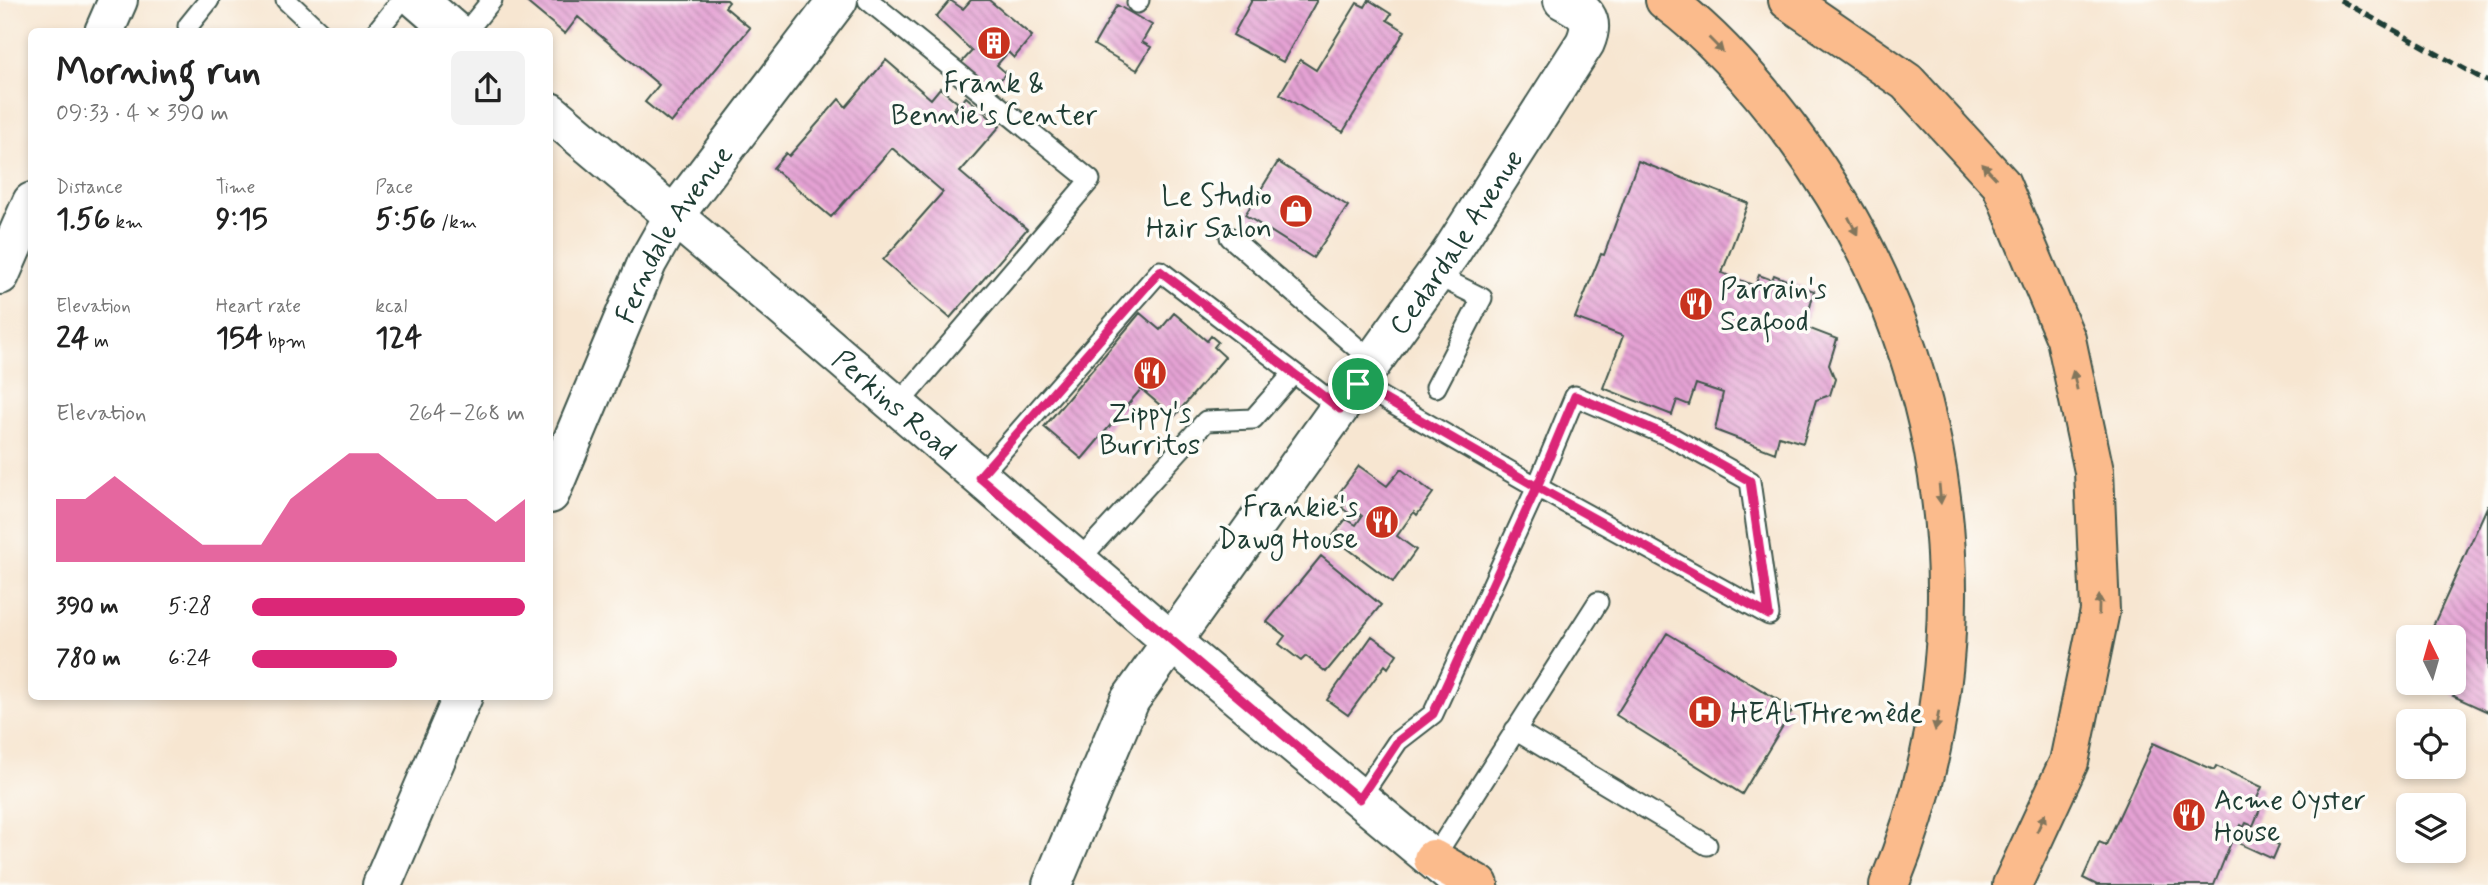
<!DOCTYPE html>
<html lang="en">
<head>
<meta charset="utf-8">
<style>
	body { margin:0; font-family:Mynerve,sans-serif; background:#f2f2f2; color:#222; height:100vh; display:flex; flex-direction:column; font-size:26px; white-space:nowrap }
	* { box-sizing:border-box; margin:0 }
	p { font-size:23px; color:#767676 }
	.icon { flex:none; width:38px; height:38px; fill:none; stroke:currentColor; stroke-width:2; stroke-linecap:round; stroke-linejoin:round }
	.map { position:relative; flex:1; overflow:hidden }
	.details { position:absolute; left:28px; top:28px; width:525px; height:672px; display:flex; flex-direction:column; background:#fff; border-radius:10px; box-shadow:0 4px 10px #0003 }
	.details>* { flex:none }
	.needle { width:46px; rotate:355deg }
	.controls { position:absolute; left:2396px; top:625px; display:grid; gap:14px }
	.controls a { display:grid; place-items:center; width:70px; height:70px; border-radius:10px; background:#fff; box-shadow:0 4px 10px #0003; font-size:35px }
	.pin { position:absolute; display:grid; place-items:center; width:60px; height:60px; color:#fff; margin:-30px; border:4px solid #fff; border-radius:50%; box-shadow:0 2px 7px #0007 }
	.round { display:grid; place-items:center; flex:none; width:74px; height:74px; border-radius:10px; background:#f2f2f2 }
	.head { display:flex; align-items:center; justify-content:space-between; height:119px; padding:0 28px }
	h1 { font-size:38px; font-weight:700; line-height:52px }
	.figures { display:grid; grid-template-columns:repeat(3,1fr); gap:10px; height:119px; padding:7px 28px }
	.figures div { display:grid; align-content:center }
	.figures b { font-size:30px; font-weight:700 }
	.figures small { font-size:19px; font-weight:400 }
	.figures p { font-size:19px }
	.chart { height:196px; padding:14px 28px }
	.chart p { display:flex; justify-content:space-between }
	.chart svg { width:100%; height:126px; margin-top:7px; fill:#db2777; opacity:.7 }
	ul { padding:0 28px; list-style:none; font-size:23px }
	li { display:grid; grid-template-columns:112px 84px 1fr; align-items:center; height:52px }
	li i { height:18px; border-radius:9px; background:#db2777 }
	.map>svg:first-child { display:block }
	.building { fill:url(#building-back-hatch) }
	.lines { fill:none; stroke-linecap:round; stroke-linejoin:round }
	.service-casing { stroke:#3f564c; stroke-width:23 }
	.minor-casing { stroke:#3f564c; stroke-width:42 }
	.tertiary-casing { stroke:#3f564c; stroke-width:42 }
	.motorway-casing { stroke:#3f564c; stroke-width:42 }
	.service { stroke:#fff; stroke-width:19 }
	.minor { stroke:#fff; stroke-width:38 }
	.tertiary { stroke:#fff; stroke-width:38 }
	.motorway { stroke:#fbbb8c; stroke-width:38 }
	.rail { stroke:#1f3d34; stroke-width:5; stroke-dasharray:10 5; stroke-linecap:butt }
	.oneway { fill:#82765c }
	.route-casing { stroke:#fff; stroke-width:14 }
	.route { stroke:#db2777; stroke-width:9 }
	.labels { text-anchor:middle; stroke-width:7; stroke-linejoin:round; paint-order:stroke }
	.poi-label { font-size:28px; fill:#1f3d34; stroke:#fdfcf7; text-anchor:start }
	.street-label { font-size:28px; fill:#1f3d34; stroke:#fdfcf7 }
</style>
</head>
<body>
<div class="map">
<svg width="2488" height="885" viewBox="0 0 2488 885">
	<defs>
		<pattern id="building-back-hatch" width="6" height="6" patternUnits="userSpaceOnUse" patternTransform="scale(1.75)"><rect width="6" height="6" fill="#e5a2d4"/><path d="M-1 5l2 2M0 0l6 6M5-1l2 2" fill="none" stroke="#b985ad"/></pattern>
	</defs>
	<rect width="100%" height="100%" fill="#fdfcf7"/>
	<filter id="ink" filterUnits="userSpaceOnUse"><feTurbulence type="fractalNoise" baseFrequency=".0143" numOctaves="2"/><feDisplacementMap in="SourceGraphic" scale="14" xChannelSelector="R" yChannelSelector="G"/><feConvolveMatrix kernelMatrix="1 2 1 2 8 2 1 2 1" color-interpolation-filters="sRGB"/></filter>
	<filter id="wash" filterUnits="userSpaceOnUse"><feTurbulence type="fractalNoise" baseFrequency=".00686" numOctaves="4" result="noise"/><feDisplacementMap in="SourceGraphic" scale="28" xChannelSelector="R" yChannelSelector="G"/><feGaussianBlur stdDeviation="1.57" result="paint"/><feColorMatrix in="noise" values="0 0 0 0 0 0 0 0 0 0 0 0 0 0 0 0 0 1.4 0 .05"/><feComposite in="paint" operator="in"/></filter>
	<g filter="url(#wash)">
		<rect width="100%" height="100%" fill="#f7e6d1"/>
		<g id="blocks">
			<!-- building -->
			<path class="building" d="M524 0H727L729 2 725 7 750 28 671 123 645 102 659 85 578 17 565 34Z
				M950 0 963 9 971 0H989L1032 36 1014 58 1008 52 997 65 1006 73 993 89 961 63 972 51 936 17Z
				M1252 0H1317L1283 62 1233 35Z
				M1369 0 1391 14 1387 20 1405 31 1343 132 1280 94 1300 60 1316 70 1357 3 1365 7Z
				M1117 5 1152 25 1142 42 1151 47 1137 70 1094 45Z
				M886 60 931 99 940 88 958 103 951 112 952 114 966 97 1000 126 960 172 1027 229 950 318 883 260 943 192 892 148 831 217 773 168 786 153 789 156 839 99 846 107Z
				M1638 161 1748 203 1722 273 1755 286 1759 275 1772 280 1774 275 1814 291 1805 327 1837 339 1829 365 1835 379 1830 395 1816 400 1803 443 1779 436 1775 453 1715 430 1723 393 1696 384 1689 405 1677 400 1672 415 1603 388 1623 336 1575 318 1601 254 1604 255Z
				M1278 162 1348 206 1313 258 1245 215Z
				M1140 313 1160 330 1174 313 1207 341 1211 336 1218 342 1214 347 1225 357 1174 417 1141 389 1082 459 1044 427Z
				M1359 466 1387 486 1401 469 1433 493 1417 515 1414 512 1397 536 1416 550 1393 582 1332 537 1346 519 1356 525 1362 516 1358 513 1355 518 1342 508 1345 504 1336 497Z
				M2488 505V712L2453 696 2455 694 2430 682H2454V637H2428Z
				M1321 556 1381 605 1326 672 1306 656 1301 661 1279 644 1285 636 1267 622Z
				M1667 633 1793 709 1742 794 1616 715Z
				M1372 636 1397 654 1388 668 1385 665 1348 715 1327 700Z
				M2153 743 2214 770 2216 766 2262 787 2254 805 2261 807 2253 826 2246 823 2244 827 2241 825 2240 827 2279 845 2273 859 2232 840 2214 885H2097L2083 878 2099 842 2106 845Z"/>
		</g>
	</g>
	<g filter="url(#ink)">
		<use href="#blocks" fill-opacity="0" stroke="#3f564c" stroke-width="2"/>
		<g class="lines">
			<!-- service casing -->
			<g class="service-casing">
				<path id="service" d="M286 0 320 32
					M868 0 1090 180 897 406
					M1137 3 1139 0
					M188 26 209 0
					M376 32 402 0
					M466 32 492 0
					M1230 237 1373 362
					M1436 275 1482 298 1436 387
					M1358 384 1537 487 1433 714 1398 741 1359 799
					M1575 396 1673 438 1750 481 1769 615 1537 487Z
					M979 477 1160 271 1341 409
					M1078 561 1206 421 1253 419 1293 374
					M1515 730 1707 845
					M1433 859 1598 602"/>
			</g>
			<!-- minor casing -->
			<g class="minor-casing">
				<g id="minor">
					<path d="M104 32 118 0"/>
					<path d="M0 275 32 202"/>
					<path id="s1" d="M550 494 647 263 673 217 838 0"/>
					<path d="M382 885 463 696"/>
					<path id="s2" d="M1052 885 1130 700 1450 254 1585 43C1596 18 1584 11 1563 0"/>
				</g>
			</g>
			<!-- tertiary casing -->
			<g class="tertiary-casing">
				<g id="tertiary">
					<path d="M418 0 455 32"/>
					<path id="s3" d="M550 112 781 306 1172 642 1459 881"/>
				</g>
			</g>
			<!-- motorway casing -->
			<g class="motorway-casing">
				<path id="motorway" d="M1665 0C1716 37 1759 88 1796 138 1956 354 1992 635 1889 885
					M1788 0 1907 82 2001 184 2066 339 2094 471 2100 611 2069 762 2012 885
					M1433 859 1479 885"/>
			</g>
			<!-- service -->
			<use href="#service" class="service"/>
			<!-- minor -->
			<use href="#minor" class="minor"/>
			<!-- tertiary -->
			<use href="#tertiary" class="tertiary"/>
			<!-- motorway -->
			<use href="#motorway" class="motorway"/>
			<!-- rail -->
			<path class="rail" d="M2340 0 2488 82"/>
		</g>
		<!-- one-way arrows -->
		<defs><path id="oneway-solid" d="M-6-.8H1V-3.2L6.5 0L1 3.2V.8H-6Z" transform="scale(1.75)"/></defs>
		<g class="oneway">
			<use href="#oneway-solid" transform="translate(1716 45) rotate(45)"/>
			<use href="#oneway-solid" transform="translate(1989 171) rotate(-133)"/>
			<use href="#oneway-solid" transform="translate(1853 226) rotate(63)"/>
			<use href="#oneway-solid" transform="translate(2075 380) rotate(-102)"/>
			<use href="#oneway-solid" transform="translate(1940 494) rotate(85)"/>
			<use href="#oneway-solid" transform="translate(2099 605) rotate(-89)"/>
			<use href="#oneway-solid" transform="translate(1937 721) rotate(101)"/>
			<use href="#oneway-solid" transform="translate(2041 823) rotate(-65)"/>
		</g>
	</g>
	<g class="lines" filter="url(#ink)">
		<!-- route casing -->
		<g class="route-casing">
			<path id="route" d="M1358 384 1340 409 1160 271 979 477 1359 799 1398 741 1433 714 1537 487 1769 615 1750 481 1673 438 1575 396 1537 487 1358 384"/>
		</g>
		<!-- route -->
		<use href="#route" class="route"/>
	</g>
	<!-- icons -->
	<defs>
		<g id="building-disc" transform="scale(1.75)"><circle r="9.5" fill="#c8321e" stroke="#fdfcf7"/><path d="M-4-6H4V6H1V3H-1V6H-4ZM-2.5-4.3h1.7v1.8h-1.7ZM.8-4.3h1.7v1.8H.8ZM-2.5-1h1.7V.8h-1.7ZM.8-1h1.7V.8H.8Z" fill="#fff"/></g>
		<g id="shop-disc" transform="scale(1.75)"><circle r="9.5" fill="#c8321e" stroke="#fdfcf7"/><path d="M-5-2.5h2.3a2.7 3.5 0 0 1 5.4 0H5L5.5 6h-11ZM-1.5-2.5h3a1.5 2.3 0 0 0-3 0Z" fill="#fff"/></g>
		<g id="restaurant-disc" transform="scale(1.75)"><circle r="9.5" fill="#c8321e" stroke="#fdfcf7"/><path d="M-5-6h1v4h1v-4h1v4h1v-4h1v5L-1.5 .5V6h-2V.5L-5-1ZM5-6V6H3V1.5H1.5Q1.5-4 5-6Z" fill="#fff"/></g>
		<g id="hospital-disc" transform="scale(1.75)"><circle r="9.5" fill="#c8321e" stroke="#fdfcf7"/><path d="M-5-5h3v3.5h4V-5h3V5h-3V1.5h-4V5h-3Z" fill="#fff"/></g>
	</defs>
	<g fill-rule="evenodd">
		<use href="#building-disc" x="994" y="43"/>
		<use href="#shop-disc" x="1296" y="211"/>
		<use href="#restaurant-disc" x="1696" y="304"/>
		<use href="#restaurant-disc" x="1150" y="373"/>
		<use href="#restaurant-disc" x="1382" y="522"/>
		<use href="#hospital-disc" x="1705" y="712"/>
		<use href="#restaurant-disc" x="2189" y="815"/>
	</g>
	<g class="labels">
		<!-- poi labels -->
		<g class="poi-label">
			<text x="994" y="92" text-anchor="middle">Frank &amp;<tspan x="994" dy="32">Bennie's Center</tspan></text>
			<text x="1272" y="205" text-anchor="end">Le Studio<tspan x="1272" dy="32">Hair Salon</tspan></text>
			<text x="1720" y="298">Parrain's<tspan x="1720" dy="32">Seafood</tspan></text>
			<text x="1150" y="422" text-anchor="middle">Zippy's<tspan x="1150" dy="32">Burritos</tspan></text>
			<text x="1358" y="516" text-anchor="end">Frankie's<tspan x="1358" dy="32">Dawg House</tspan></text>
			<text x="1730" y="722">HEALTHremède</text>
			<text x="2214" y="809">Acme Oyster<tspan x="2214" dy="32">House</tspan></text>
		</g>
		<!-- street labels -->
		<g class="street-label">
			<text dy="10" stroke="none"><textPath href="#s1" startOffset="289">Ferndale Avenue</textPath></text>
			<text dy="10" stroke="none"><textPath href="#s2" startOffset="763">Cedardale Avenue</textPath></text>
			<text dy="10" stroke="none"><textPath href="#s3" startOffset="452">Perkins Road</textPath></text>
		</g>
	</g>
</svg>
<div class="controls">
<a><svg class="needle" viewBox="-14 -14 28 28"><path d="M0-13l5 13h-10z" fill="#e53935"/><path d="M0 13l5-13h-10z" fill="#767676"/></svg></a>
<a><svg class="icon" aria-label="locate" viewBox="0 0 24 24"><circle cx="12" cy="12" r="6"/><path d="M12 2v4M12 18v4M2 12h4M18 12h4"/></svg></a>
<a><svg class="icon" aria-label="layers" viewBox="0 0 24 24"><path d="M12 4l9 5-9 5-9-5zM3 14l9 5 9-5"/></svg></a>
</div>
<div class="pin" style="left:1358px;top:384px;background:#1e9e55"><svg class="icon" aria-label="arrive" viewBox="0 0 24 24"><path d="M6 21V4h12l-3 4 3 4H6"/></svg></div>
<section class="details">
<div class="head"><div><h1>Morning run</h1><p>09:33 · 4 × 390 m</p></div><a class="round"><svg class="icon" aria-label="share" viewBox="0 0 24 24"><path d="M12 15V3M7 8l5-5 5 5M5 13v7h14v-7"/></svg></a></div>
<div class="figures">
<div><p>Distance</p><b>1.56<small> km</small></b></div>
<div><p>Time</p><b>9:15</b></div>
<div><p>Pace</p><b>5:56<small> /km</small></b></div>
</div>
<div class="figures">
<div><p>Elevation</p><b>24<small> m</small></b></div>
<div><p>Heart rate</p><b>154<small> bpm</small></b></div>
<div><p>kcal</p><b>124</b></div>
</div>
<div class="chart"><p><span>Elevation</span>264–268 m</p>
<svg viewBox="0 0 160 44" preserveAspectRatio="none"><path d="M0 44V22L10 22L20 14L30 22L40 30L50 38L60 38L70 38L80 22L90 14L100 6L110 6L120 14L130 22L140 22L150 30L160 22V44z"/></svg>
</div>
<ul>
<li><b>390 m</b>5:28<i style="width:100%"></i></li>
<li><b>780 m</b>6:24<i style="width:53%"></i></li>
</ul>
</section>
</div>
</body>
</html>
